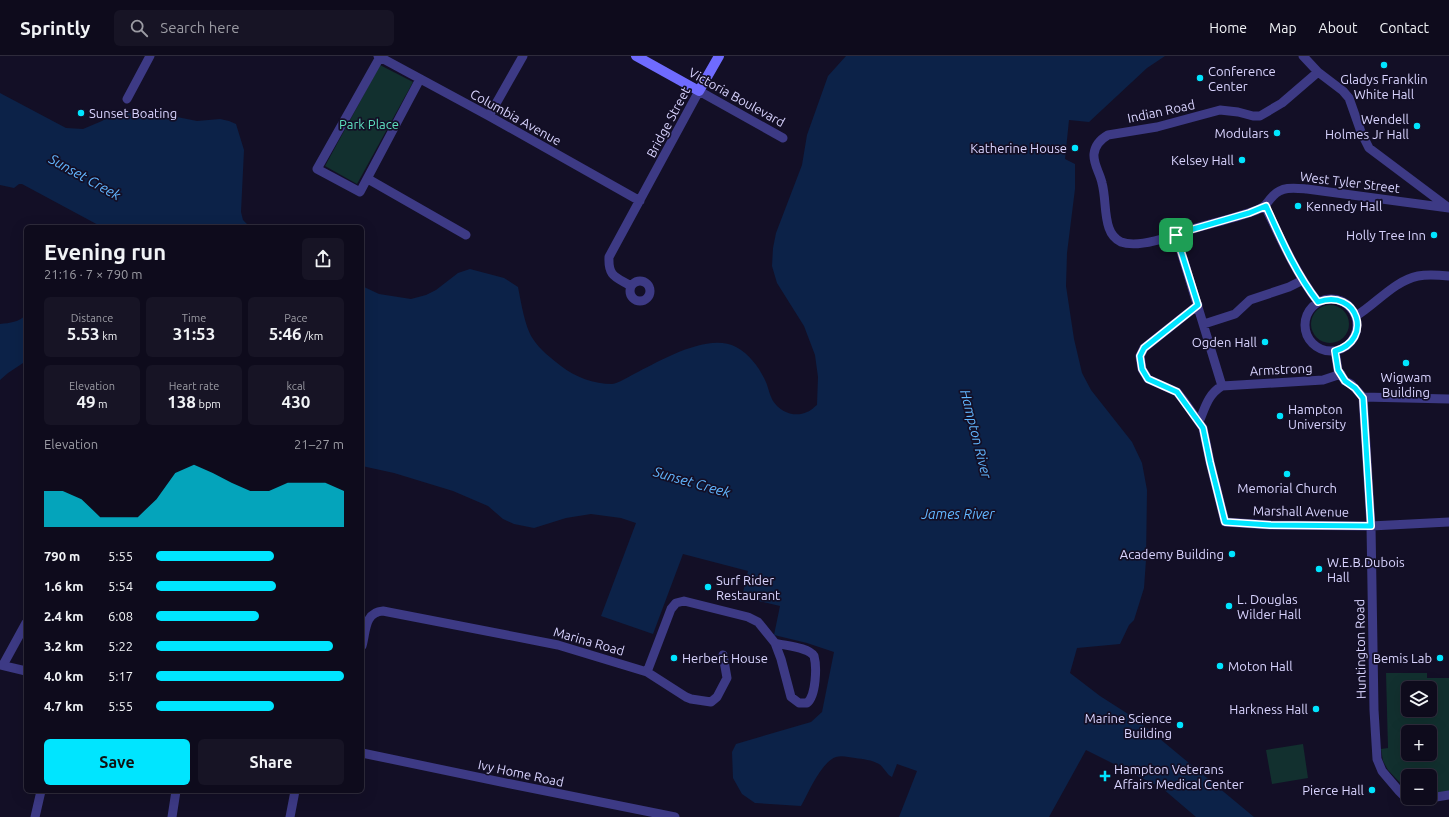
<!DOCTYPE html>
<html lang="en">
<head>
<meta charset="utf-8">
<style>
	body { margin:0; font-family:Ubuntu,sans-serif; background:#171425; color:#f1f3f6; height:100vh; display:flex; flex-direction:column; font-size:15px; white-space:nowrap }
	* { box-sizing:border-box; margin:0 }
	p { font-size:13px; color:#9b9ba3 }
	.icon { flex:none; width:22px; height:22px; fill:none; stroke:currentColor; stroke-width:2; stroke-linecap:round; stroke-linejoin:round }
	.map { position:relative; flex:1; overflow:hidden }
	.details { position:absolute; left:24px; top:169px; width:340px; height:568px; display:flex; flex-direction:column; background:#0e0b1c; border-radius:6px; box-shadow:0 4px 16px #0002,0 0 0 1px #2e2b3b }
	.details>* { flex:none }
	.controls { position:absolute; left:1401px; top:625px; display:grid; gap:8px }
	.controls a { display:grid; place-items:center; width:36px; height:36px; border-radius:6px; background:#0e0b1c; box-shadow:0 4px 16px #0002,0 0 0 1px #2e2b3b; font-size:20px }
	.pin { position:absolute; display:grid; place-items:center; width:34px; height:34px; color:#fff; margin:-17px; border-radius:8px; box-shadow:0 2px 6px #0006 }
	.round { display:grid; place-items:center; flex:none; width:42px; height:42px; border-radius:6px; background:#171425 }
	.overview { display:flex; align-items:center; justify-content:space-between; height:68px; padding:0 20px }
	h1 { font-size:22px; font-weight:700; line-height:30px }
	.metrics { display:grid; grid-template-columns:repeat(3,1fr); gap:6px; height:68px; padding:4px 20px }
	.metrics div { display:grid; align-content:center; border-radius:6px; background:#171425; text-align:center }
	.metrics b { font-size:17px; font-weight:700 }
	.metrics small { font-size:11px; font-weight:400 }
	.metrics p { font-size:11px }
	.chart { height:112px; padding:8px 20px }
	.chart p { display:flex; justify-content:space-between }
	.chart svg { width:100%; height:72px; margin-top:4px; fill:#00e5ff; opacity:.7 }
	.action { display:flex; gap:8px; margin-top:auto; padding:8px 20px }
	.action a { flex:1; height:46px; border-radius:6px; background:#00e5ff; color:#111; font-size:16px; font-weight:700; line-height:46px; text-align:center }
	.action a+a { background:#171425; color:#f1f3f6 }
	ul { padding:0 20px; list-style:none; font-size:13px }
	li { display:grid; grid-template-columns:64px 48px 1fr; align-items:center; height:30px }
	li i { height:10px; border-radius:5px; background:#00e5ff }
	header { display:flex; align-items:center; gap:24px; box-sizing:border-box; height:56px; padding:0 20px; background:#0e0b1c; border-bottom:1px solid #2e2b3b }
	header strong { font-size:19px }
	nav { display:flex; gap:22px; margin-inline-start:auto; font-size:14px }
	.search { width:280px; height:36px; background:#171425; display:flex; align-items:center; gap:10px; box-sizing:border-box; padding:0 14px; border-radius:6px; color:#9b9ba3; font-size:15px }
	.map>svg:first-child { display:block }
	.green { fill:#12302f; fill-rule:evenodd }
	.water { fill:#0c2248 }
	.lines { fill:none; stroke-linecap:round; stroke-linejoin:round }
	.street { stroke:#3d3a85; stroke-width:9 }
	.secondary { stroke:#6f6bff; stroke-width:10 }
	.route-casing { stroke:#fff; stroke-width:8 }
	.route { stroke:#00e5ff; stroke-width:5 }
	.poi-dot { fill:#00e5ff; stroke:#130f26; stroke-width:1.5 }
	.labels { text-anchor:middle; stroke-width:3.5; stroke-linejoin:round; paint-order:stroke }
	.poi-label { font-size:13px; fill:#d9d4ff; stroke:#130f26; text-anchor:end }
	.street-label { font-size:13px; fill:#d9d4ff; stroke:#130f26 }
	.park-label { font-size:13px; fill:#5fe0c0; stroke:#130f26 }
	.water-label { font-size:14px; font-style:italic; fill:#62b6ff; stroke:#130f26 }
</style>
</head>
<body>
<header>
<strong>Sprintly</strong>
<div class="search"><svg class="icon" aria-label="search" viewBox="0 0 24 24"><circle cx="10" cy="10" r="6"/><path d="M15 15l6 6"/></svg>Search here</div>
<nav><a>Home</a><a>Map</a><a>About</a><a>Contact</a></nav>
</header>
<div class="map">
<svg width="1449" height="761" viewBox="0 0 1449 761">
	<rect width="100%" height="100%" fill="#130f26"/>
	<!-- green -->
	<path class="green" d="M380 9 413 26 357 128 325 110Z
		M1311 268a19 19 0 1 1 38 0a19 19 0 1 1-38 0Z
		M1386 617H1427V622H1449V736L1430 738V720H1408V734L1406 733 1388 714 1383 705 1381 693 1388 692ZM1408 632H1430V654H1408ZM1408 676H1430V698H1408Z
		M1303 688 1308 722 1272 728 1266 694Z"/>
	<!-- water -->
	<path class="water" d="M846 0H1165L1147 12 1089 66 1069 64 1065 103 1075 108V133L1067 197 1066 230 1074 283 1082 317 1091 334 1132 386 1142 407 1147 434 1146 504 1144 532 1134 564 1129 569 1120 588 1077 592 1070 617 1100 640 1136 663 1254 761H1196L1162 732 1086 694 1049 761H899L917 715 897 708 892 721C886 718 884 711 879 708 872 704 863 703 855 702 849 701 841 699 836 701 821 706 809 736 801 750L755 747 742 738 733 722 732 696 736 688 811 666 822 656 834 596 807 587 774 579 780 550 742 541 748 515 683 498 653 578 601 560 636 467 621 462 591 458 566 462 534 472 514 468 503 463 488 450 453 435 394 417 362 410V230L379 238 411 243 426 239 436 234 458 217 470 213 504 222 518 231C521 246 525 271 533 283 540 294 551 302 561 310 575 321 594 328 612 328 619 327 628 321 634 318 660 305 708 276 736 291 749 298 758 310 764 322 768 329 769 338 773 345 780 356 795 362 807 356 811 355 814 351 817 349L818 321 815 299 804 270 777 227 772 210 773 192 776 177 802 109 807 79 828 20Z
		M0 37 66 72 83 73 102 65 116 56 137 58 157 55 172 60 197 65 220 63 229 65 236 68 244 94 241 156 243 164 250 171H102L22 128H19L14 132 0 129Z
		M26 259V305L8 317 0 324V268C10 267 19 266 26 259Z"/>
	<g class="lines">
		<!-- street -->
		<path class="street" d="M378 0 489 60 640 145
			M1303 0 1318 16 1343 35 1349 42 1361 76 1369 92 1449 152
			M380 1 317 113 360 136 420 23
			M1318 16 1282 47 1260 60H1253L1238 56 1220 54 1157 71 1108 79C1101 83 1095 89 1094 98 1093 108 1100 117 1102 127 1106 142 1104 158 1109 172 1111 178 1115 183 1121 186 1137 192 1167 182 1183 176 1207 168 1233 163 1257 154 1268 149 1265 148 1273 140 1282 130 1295 132 1307 133L1449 152
			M127 43 150 0
			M489 60 523 0
			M368 123 466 179
			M1265 150C1281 183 1295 216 1318 246
			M1176 179 1222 330
			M630 235a10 10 0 1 1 20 0a10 10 0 1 1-20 0Z
			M631 230C616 221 608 221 609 201L699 35 783 82
			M1305 269a26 26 0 1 1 52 0a26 26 0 1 1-52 0Z
			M1198 249 1144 292 1140 300 1142 313 1148 323 1177 336 1184 345 1203 372 1210 406 1225 466 1270 469 1371 470 1449 466
			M1356 260C1376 248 1394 225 1418 220 1428 218 1439 219 1449 220
			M1204 268 1235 258 1250 244 1289 231 1303 224
			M1335 295 1338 314 1345 325 1351 328 1363 341 1449 343
			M1363 341 1371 470 1374 654 1377 703 1382 715 1399 735 1403 739 1408 741
			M1199 366C1205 352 1208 338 1222 330L1323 324 1341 318
			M362 590C366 577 364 556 383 555L558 589 647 616 671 553 676 547 684 545 748 561 758 566 775 587 781 603 791 641 799 647H807C816 640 817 611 814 600 808 591 786 590 775 587
			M0 609 26 615
			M3 609 26 567
			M647 616 686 641 691 643 711 646 717 641 727 622 723 599
			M362 697 511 728 675 761
			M1412 742H1425
			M1430 742 1449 739
			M35 761 41 735
			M172 761 176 735
			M290 761 295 735"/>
		<!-- secondary -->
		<path class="secondary" d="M636 0 699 35 719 0"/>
	</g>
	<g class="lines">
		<!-- route casing -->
		<g class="route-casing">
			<path id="route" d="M1266 150C1281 183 1295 216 1318 246 1358 232 1374 284 1335 295L1338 314 1345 325 1355 332 1363 342 1371 470 1270 469 1225 466 1210 406 1203 372 1177 336 1148 323 1142 313 1140 300 1144 292 1198 249 1176 179 1183 176 1249 157Z"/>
		</g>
		<!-- route -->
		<use href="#route" class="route"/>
	</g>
	<!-- markers -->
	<g class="poi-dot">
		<circle cx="1384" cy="9" r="4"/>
		<circle cx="1200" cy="22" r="4"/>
		<circle cx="81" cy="57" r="4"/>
		<circle cx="1417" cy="70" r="4"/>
		<circle cx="1277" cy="77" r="4"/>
		<circle cx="1075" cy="92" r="4"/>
		<circle cx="1242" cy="104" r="4"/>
		<circle cx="1298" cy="150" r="4"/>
		<circle cx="1434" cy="179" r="4"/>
		<circle cx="1265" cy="286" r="4"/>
		<circle cx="1406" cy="307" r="4"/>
		<circle cx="1280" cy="360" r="4"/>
		<circle cx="1287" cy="418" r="4"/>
		<circle cx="1232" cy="498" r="4"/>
		<circle cx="1319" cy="513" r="4"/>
		<circle cx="708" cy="531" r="4"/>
		<circle cx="1229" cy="550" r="4"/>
		<circle cx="674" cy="602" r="4"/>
		<circle cx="1440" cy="602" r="4"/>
		<circle cx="1220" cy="610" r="4"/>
		<circle cx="1316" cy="653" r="4"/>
		<circle cx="1180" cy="669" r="4"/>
		<path d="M1103 714h4v4h4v4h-4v4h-4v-4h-4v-4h4z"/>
		<circle cx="1372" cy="734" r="4"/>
	</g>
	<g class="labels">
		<!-- poi labels -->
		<g class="poi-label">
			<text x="1208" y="20" text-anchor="start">Conference<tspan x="1208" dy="15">Center</tspan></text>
			<text x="1384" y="28" text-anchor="middle">Gladys Franklin<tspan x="1384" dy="15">White Hall</tspan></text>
			<text x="89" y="62" text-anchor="start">Sunset Boating</text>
			<text x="1409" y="68">Wendell<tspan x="1409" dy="15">Holmes Jr Hall</tspan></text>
			<text x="1269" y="82">Modulars</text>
			<text x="1067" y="97">Katherine House</text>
			<text x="1234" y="109">Kelsey Hall</text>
			<text x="1306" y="155" text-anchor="start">Kennedy Hall</text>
			<text x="1426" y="184">Holly Tree Inn</text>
			<text x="1257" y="291">Ogden Hall</text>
			<text x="1406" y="326" text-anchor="middle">Wigwam<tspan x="1406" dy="15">Building</tspan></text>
			<text x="1288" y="358" text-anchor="start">Hampton<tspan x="1288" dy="15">University</tspan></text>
			<text x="1287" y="437" text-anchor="middle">Memorial Church</text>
			<text x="1224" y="503">Academy Building</text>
			<text x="1327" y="511" text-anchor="start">W.E.B.Dubois<tspan x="1327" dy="15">Hall</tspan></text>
			<text x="716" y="529" text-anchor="start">Surf Rider<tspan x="716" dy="15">Restaurant</tspan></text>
			<text x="1237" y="548" text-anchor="start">L. Douglas<tspan x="1237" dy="15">Wilder Hall</tspan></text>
			<text x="682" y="607" text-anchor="start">Herbert House</text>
			<text x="1432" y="607">Bemis Lab</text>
			<text x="1228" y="615" text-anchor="start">Moton Hall</text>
			<text x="1308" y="658">Harkness Hall</text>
			<text x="1172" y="667">Marine Science<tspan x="1172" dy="15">Building</tspan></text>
			<text x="1114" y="718" text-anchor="start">Hampton Veterans<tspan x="1114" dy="15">Affairs Medical Center</tspan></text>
			<text x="1364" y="739">Pierce Hall</text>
		</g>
		<!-- street labels -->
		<g class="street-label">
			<text transform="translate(737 41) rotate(29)" y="5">Victoria Boulevard</text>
			<text transform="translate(1161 55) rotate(-12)" y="5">Indian Road</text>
			<text transform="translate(516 61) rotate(29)" y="5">Columbia Avenue</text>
			<text transform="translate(668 66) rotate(-62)" y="5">Bridge Street</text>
			<text transform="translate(1350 126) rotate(7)" y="5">West Tyler Street</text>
			<text transform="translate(1281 313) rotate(-3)" y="5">Armstrong</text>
			<text transform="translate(1301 455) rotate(1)" y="5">Marshall Avenue</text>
			<text transform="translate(589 585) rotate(16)" y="5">Marina Road</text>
			<text transform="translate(1360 593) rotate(-91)" y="5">Huntington Road</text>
			<text transform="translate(521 717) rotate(12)" y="5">Ivy Home Road</text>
		</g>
		<!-- park labels -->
		<g class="park-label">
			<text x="369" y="73">Park Place</text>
		</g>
		<!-- water labels -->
		<g class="water-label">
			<text transform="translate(85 121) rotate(29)" y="5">Sunset Creek</text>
			<text transform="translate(976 378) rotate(76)" y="5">Hampton River</text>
			<text transform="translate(692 426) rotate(16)" y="5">Sunset Creek</text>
			<text x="958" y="463">James River</text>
		</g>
	</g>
</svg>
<div class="controls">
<a><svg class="icon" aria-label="layers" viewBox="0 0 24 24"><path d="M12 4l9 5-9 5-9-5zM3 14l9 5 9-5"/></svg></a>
<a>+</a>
<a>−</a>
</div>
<div class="pin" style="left:1176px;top:179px;background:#1e9e55"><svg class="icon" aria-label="arrive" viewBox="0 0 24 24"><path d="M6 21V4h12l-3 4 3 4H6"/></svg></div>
<section class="details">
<div class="overview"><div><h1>Evening run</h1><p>21:16 · 7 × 790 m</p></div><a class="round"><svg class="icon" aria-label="share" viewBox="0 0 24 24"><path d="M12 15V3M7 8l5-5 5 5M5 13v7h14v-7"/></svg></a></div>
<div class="metrics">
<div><p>Distance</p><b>5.53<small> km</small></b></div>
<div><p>Time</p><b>31:53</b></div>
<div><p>Pace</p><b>5:46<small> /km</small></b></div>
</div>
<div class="metrics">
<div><p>Elevation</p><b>49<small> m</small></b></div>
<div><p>Heart rate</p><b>138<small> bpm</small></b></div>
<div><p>kcal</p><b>430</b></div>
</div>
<div class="chart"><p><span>Elevation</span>21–27 m</p>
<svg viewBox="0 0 160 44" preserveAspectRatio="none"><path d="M0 44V22L10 22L20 27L30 38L40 38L50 38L60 27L70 11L80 6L90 11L100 17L110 22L120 22L130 17L140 17L150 17L160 22V44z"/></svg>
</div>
<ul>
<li><b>790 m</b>5:55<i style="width:63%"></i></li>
<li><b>1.6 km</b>5:54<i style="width:64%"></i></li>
<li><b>2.4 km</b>6:08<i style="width:55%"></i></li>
<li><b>3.2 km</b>5:22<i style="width:94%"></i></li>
<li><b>4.0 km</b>5:17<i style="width:100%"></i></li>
<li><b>4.7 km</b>5:55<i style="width:63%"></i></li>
</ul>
<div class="action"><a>Save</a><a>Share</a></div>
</section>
</div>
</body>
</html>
